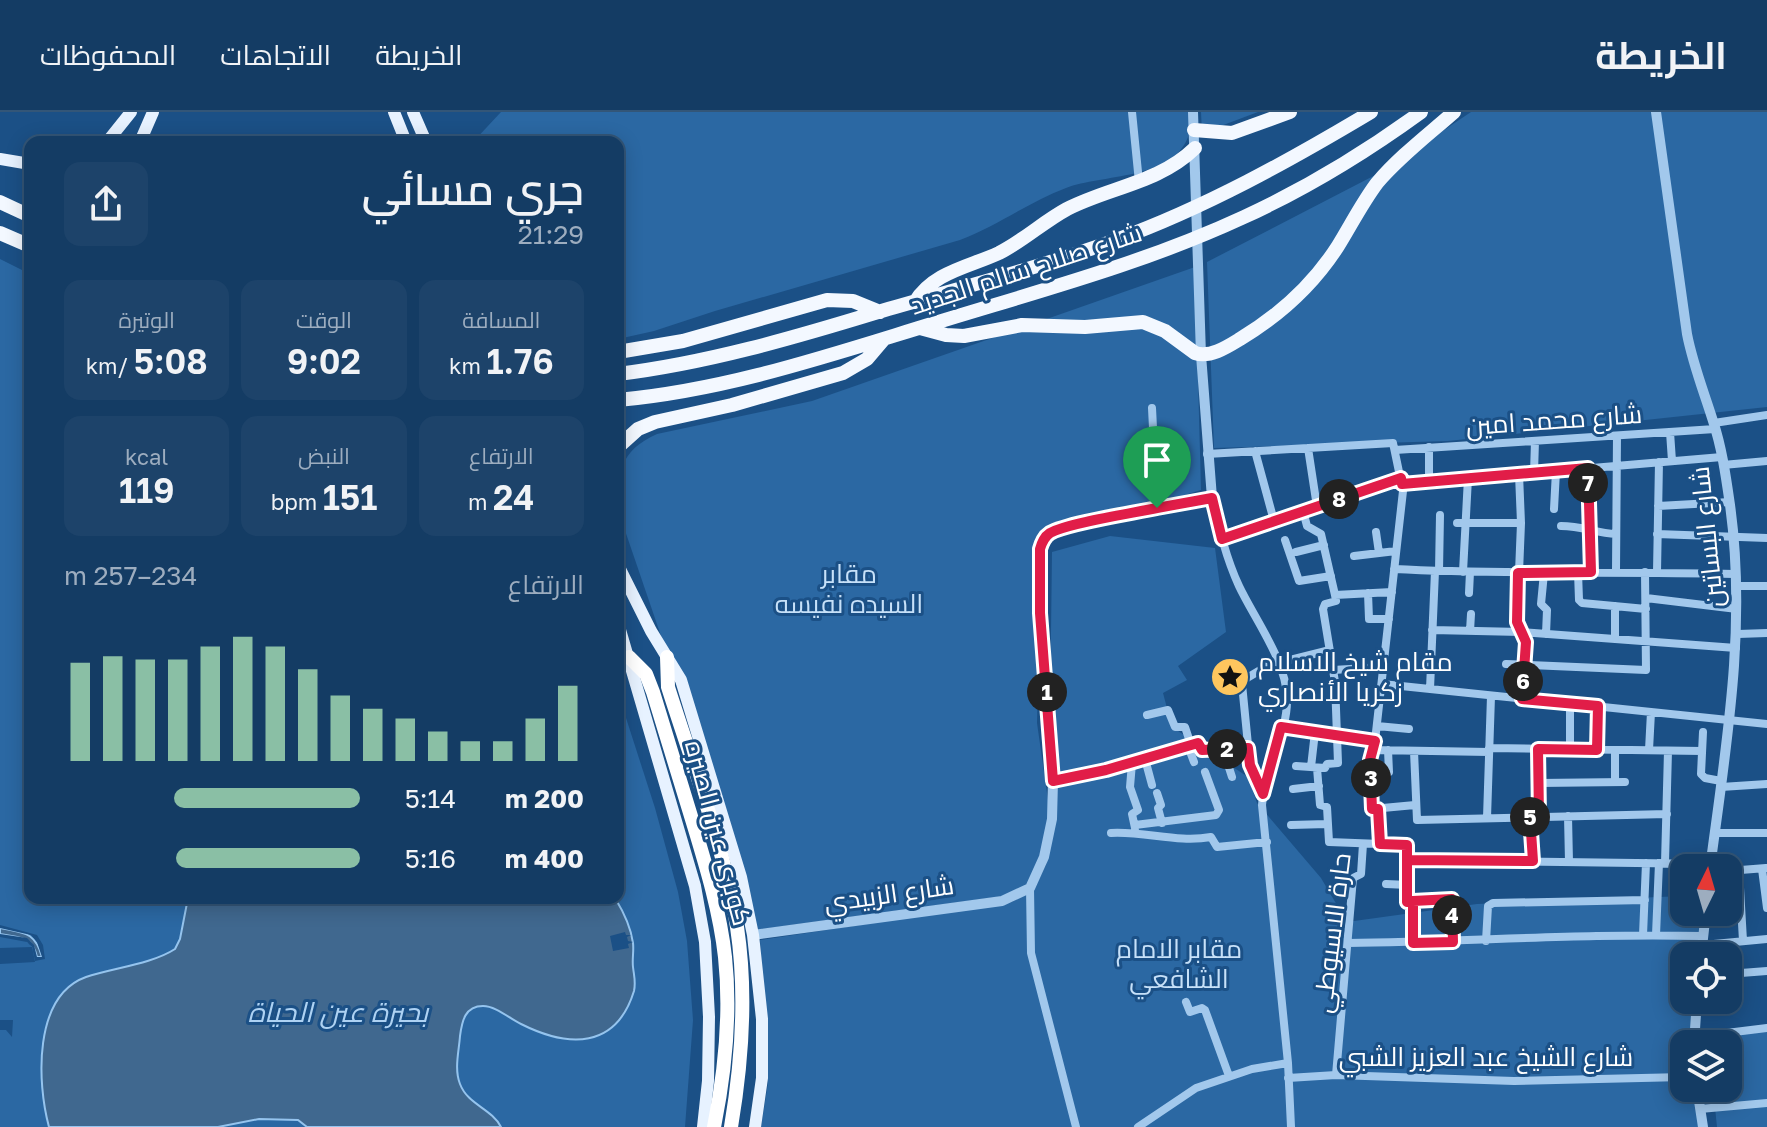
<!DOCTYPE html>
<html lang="ar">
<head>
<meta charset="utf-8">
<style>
	body { margin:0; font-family:"Golos Text",Cairo,sans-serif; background:#1d436a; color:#f1f3f6; direction:rtl; height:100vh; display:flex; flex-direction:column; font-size:30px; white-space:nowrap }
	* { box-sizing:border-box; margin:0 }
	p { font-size:26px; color:#9dadbf }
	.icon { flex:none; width:44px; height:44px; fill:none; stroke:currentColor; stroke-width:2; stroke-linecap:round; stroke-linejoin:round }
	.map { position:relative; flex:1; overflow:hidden; direction:ltr }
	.details { position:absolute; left:24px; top:24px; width:600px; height:768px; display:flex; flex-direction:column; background:#143c64; border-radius:16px; box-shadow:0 4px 20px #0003,0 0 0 2px #335678; direction:rtl }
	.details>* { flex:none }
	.needle { width:52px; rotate:5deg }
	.controls { position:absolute; left:1670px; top:742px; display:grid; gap:16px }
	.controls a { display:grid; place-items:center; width:72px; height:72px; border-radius:16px; background:#143c64; box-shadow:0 4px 20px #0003,0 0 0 2px #335678; font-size:40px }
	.pin { position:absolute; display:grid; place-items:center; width:68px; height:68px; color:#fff; margin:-82px -34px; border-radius:50% 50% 50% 0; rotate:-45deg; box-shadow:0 0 8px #0007 }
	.pin .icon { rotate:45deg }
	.km { position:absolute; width:40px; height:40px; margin:-20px; border-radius:50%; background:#222; color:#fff; font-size:22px; line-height:40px; text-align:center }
	.round { display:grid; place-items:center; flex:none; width:84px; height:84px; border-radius:16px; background:#1d436a }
	.headline { display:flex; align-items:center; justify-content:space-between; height:136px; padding:0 40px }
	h1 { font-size:44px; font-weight:600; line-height:60px }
	.stats { display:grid; grid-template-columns:repeat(3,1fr); gap:12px; height:136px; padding:8px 40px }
	.stats div { display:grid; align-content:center; border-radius:16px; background:#1d436a; text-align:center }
	.stats b { font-size:34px; font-weight:600 }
	.stats small { font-size:22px; font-weight:400 }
	.stats p { font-size:22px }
	.chart { height:224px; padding:16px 40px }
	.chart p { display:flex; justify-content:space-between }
	.chart svg { width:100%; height:144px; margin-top:8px; stroke:#8abfa5; stroke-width:6 }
	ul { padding:0 40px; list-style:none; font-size:26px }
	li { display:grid; grid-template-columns:128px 96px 1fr; align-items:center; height:60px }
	li i { height:20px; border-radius:10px; background:#8abfa5 }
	header { display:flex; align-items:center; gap:48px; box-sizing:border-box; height:112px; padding:0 40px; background:#143c64; border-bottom:2px solid #335678 }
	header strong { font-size:38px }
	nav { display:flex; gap:44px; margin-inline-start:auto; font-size:28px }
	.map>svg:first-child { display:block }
	.green { fill:#2b68a3 }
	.water { fill:#40688f; stroke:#95c4ee; stroke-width:2 }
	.pier { fill:#1b5086 }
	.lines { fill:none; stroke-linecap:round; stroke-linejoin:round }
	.minor { stroke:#a2c8ec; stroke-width:8 }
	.tertiary { stroke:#a2c8ec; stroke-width:10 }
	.primary { stroke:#e7f2ff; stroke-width:12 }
	.trunk { stroke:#f3f8ff; stroke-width:14 }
	.motorway { stroke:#fff; stroke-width:14 }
	.route-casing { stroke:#fff; stroke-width:16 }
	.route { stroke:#e11d48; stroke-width:10 }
	.labels { text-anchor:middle; stroke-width:6; stroke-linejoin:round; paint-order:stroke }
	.street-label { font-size:26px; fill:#fff; stroke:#1b5086 }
	.park-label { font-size:26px; fill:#c7e1f9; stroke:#1b5086 }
	.poi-label { font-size:26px; fill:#fff; stroke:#1b5086; text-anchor:start }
	.water-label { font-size:28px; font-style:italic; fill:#aed2f3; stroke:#1b5086 }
</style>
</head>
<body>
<header>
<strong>الخريطة</strong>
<nav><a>الخريطة</a><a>الاتجاهات</a><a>المحفوظات</a></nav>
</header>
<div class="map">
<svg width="1767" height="1015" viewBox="0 0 1767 1015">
	<rect width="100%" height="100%" fill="#1b5086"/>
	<!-- green -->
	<path class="green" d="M501 0H1191C1191 8 1191 17 1188 25 1172 68 1102 62 1066 76 1029 90 997 114 960 128L715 199 654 219 618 227V30H473Z
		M1201 0H1258L1202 21Z
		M1471 0H1767V295L1448 329 1214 336 1207 150 1383 59Z
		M0 147 30 162V786H618V581L655 696 678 780 687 829 693 908 685 1015H0V918H6L12 925 13 908H0V852L35 850 32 835 0 836Z
		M1195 155 1201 378 1041 427 1037 611 1049 695 1046 733 1025 776 1011 783 755 818 743 764 618 398C618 361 619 339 657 322L812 289Z
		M1110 424 1215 436 1226 520 1178 554 1187 568 1163 581 1172 615 1248 665 1257 691 1321 766 1347 810 1477 792 1684 784V800H1704L1700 844H1684V888H1696L1692 932H1684V976H1695L1701 1015H761L768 971 760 828 1012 790 1035 775 1046 753 1057 695 1050 600 1052 440Z
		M1713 916H1767V1015H1717L1713 976H1728V932H1713Z"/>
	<!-- water -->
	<path class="water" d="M188 786H615C623 799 631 816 633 831 634 839 632 847 633 855 634 864 636 870 634 879 616 937 569 936 521 912 510 907 496 894 483 894 465 894 462 909 460 924 459 939 454 957 460 972 468 993 491 996 501 1015H307L298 1008 259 1007 218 1015H49C37 971 33 884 86 865 113 856 152 852 175 837L180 827Z
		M0 816C23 821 35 819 42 845H37C32 823 19 826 0 822Z"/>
	<!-- pier -->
	<path class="pier" d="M0 813 37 823 43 833 45 847 35 849 32 835 27 830 0 825V822L27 826 34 833 37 845H42L37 830 31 823 0 816Z
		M625 820 626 823H631L627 825 628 829 633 830 628 832 629 836 613 839 610 824Z"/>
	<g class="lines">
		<!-- minor -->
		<path class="minor" d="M1132 0 1139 70
			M1152 296 1157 396
			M1714 311 1767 303
			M1670 320 1672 349
			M1308 336 1317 395
			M1395 338 1715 317
			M1255 339 1274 409
			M1207 342 1393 331 1403 379 1374 638 1370 648 1372 697 1415 693
			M1723 353 1767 349
			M1588 356 1591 460
			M1534 361 1535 329
			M1519 362 1521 411 1517 510 1526 530 1522 587
			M1429 370V335
			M1402 372 1722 345
			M1212 386C1219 416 1226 446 1239 474 1254 506 1287 550 1287 586 1288 621 1265 657 1262 693L1288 951 1291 1015
			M1658 394 1730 390
			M1554 397 1556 359
			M1303 399 1307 414 1321 422 1335 483
			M1457 411H1521
			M1561 414C1582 414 1596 421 1616 422
			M1376 420 1379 441
			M1657 422 1767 426
			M1222 427 1401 366
			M1285 428 1299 469 1331 464
			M1296 440 1324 433
			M1354 444 1396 439
			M1394 457C1508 463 1621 459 1735 462
			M1439 459 1440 403
			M1616 459 1617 324
			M1463 460 1468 366
			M1578 460 1579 488 1582 491 1646 497
			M1657 460 1659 350
			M1544 461 1541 492 1547 498 1546 522
			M1736 474H1767
			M1368 481 1369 507H1389
			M1469 481 1470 460
			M1335 483 1392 480
			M1646 486 1737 497
			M1432 518 1521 520 1736 536
			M1470 519 1471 502
			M1738 522 1767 521
			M1615 527V494
			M1278 551 1330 538
			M1506 552 1646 558 1645 460
			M1333 558 1383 555
			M1382 572 1767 612
			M1430 577 1435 459
			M1147 603 1168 598 1175 615H1185L1191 633
			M1377 614 1409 617
			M1281 615 1375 629
			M1703 620 1701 662 1705 666 1721 669
			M1188 634 1194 650
			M1489 636 1702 639
			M1223 637 1232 665
			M1538 637 1539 705
			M1570 637V592
			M1374 638 1489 640
			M1388 638 1389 660
			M1597 638 1598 594
			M1615 638V670
			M1649 638 1651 600
			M1414 639 1417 708 1667 702
			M1145 647 1152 673
			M1132 651 1130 675 1138 698 1132 702 1135 716
			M1296 654 1325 656 1327 652 1338 651 1335 570 1323 497 1325 492 1336 489 1335 483
			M1311 655 1315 620
			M1317 656 1320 693 1327 695 1329 730 1407 733V790L1452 787 1453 830
			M1053 669 1106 658 1197 631 1202 638 1248 636
			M1539 671 1625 670
			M1721 675 1767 672
			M1293 677 1319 674
			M1157 681 1161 693 1158 696 1162 711
			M1263 682 1250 653 1242 572 1247 566 1277 548
			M1378 697 1380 732
			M1568 704 1569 750
			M1530 705 1533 749
			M1487 706 1491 584
			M1135 713 1216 703 1219 698 1205 660
			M1291 713 1327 712
			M1111 721C1145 719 1177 731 1211 725L1217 735 1267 730
			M1715 721H1767
			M1407 748 1711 752
			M1665 751 1668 639
			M1762 757 1767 796
			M1739 758 1743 829
			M1728 759 1766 756
			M1386 772 1408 773
			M1030 776 1031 841 1076 1015
			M1413 789V831
			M1643 823 1646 751
			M1656 823 1659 751
			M1486 829 1488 794 1493 791 1645 788
			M1348 831C1466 830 1585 821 1703 824
			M1703 833 1767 827
			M1728 862 1767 859
			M1186 890 1190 900 1202 896 1205 898 1229 964
			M1694 925 1767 916
			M1336 963 1353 766 1361 762 1363 732
			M1288 966 1336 963 1514 969 1684 965
			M1700 997 1767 991
			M1138 1015 1196 976 1252 957 1288 951"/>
		<!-- tertiary -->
		<path class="tertiary" d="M1656 0 1687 222C1693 253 1704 280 1713 309 1722 336 1726 365 1730 393 1747 515 1726 635 1710 756
			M753 823 1002 789 1030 776 1044 745 1052 707 1053 669 1040 501V437C1044 422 1053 420 1067 415L1212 386 1201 243 1193 0
			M1701 844 1706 800
			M1694 932 1697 888
			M1697 976 1703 1015"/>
		<!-- primary -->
		<path class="primary" d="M394 0 406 30
			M413 0 426 30
			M107 30 131 0
			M140 30 153 0
			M0 47 30 52
			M618 453 651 519 681 568 741 765 753 823 762 907V966L755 1015
			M618 511 695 774 705 830 709 905 708 969 703 1015"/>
		<!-- trunk -->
		<path class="trunk" d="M1194 18 1232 21 1290 0
			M0 90 30 104
			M0 121 30 134
			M915 190C933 160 969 155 999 141 1023 129 1043 110 1067 97 1110 75 1159 71 1195 36
			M920 216 946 223 964 224 1022 213 1085 215 1143 210 1165 219 1195 241C1210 246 1227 235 1240 227 1280 203 1313 173 1338 134 1351 113 1362 91 1377 71 1400 44 1428 23 1454 0
			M618 240 683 229 827 188 853 189 880 200
			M618 262C707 251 793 226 878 200 957 177 1038 156 1116 128 1206 95 1289 49 1371 0
			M618 288C728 278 830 243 935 211 1039 179 1145 151 1244 105 1305 77 1366 40 1421 0
			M618 335 638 317 655 310 732 293 843 261 867 247 884 227"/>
		<!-- motorway -->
		<path class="motorway" d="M629 545 646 562 653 580C667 625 680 669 694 714 707 757 720 800 725 845 731 901 725 960 714 1015
			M667 545 668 575C692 651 725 737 737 815 747 881 742 950 731 1015"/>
	</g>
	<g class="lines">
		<!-- route casing -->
		<g class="route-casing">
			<path id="route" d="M1157 396C1134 401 1067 411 1050 421 1044 425 1042 430 1040 437V501L1053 669 1106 658 1198 631 1202 638 1248 636 1250 653 1263 682 1281 615 1375 629 1370 648 1372 697H1378L1380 732 1407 733V790L1413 789V831L1453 830 1452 787 1413 789 1407 790V748L1533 749 1530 705H1539L1538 637 1597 638 1598 594 1522 587 1526 530 1517 510 1518 461 1591 460 1588 356 1402 372 1401 366 1222 427 1212 386 1157 396"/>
		</g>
		<!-- route -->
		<use href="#route" class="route"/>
	</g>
	<!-- icons -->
	<defs>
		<g id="sight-disc" transform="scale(2)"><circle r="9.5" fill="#fec65e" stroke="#1b5086"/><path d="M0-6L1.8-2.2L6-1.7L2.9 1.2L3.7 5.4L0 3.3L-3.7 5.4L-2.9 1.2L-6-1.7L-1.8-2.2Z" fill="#111"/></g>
	</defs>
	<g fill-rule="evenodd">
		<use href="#sight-disc" x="1230" y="565"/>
	</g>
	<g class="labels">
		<!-- street labels -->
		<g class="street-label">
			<text transform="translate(1026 157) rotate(-18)" y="9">شارع صلاح سالم الجديد</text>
			<text transform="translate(1554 308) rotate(-4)" y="9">شارع محمد امين</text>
			<text transform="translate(1707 425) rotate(-96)" y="9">شارع البساتين</text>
			<text transform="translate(718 721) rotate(75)" y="9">كوبرى عين الصيره</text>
			<text transform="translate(889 782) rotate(-8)" y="9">شارع الزبيدي</text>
			<text transform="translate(1332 821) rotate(-83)" y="9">حارة الاسيوطي</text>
			<text x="1486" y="954">شارع الشيخ عبد العزيز الشبي</text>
		</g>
		<!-- park labels -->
		<g class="park-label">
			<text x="849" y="471">مقابر<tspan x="849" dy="30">السيده نفيسه</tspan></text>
			<text x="1179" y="846">مقابر الامام<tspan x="1179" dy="30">الشافعي</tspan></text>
		</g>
		<!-- poi labels -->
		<g class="poi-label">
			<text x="1258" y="559">مقام شيخ الاسلام<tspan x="1258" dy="30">زكريا الأنصاري</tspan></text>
		</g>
		<!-- water labels -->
		<g class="water-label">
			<text x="338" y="910">بحيرة عين الحياة</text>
		</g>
	</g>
</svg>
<div class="controls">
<a><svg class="needle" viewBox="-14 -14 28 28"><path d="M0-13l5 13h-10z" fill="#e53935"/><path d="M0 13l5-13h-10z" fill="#9dadbf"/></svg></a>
<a><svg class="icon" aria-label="locate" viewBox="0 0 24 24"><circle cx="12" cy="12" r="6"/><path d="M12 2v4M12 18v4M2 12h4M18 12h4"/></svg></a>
<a><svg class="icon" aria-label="layers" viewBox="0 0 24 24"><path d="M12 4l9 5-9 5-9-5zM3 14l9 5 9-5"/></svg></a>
</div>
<div class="pin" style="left:1157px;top:396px;background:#1e9e55"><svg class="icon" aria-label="arrive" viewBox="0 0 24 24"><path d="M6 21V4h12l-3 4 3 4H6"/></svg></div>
<b class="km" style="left:1047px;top:580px">1</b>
<b class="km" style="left:1227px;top:637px">2</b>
<b class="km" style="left:1371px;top:666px">3</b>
<b class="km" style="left:1452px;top:803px">4</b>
<b class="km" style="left:1530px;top:705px">5</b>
<b class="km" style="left:1523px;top:569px">6</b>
<b class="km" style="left:1588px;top:371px">7</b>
<b class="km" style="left:1339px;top:387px">8</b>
<section class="details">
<div class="headline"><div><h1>جري مسائي</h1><p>21:29</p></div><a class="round"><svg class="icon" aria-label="share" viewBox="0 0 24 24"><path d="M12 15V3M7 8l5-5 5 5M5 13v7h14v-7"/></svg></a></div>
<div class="stats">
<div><p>المسافة</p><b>1.76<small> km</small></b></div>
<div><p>الوقت</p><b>9:02</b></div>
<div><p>الوتيرة</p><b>5:08<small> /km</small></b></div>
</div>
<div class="stats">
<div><p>الارتفاع</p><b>24<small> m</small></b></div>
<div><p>النبض</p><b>151<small> bpm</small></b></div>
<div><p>kcal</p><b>119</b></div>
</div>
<div class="chart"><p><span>الارتفاع</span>234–257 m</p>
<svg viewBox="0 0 160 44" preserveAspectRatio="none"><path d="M5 44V14M15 44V12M25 44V13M35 44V13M45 44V9M55 44V6M65 44V9M75 44V16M85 44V24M95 44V28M105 44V31M115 44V35M125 44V38M135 44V38M145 44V31M155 44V21"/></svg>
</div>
<ul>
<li><b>200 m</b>5:14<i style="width:63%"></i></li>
<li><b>400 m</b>5:16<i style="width:62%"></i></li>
</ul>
</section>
</div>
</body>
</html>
